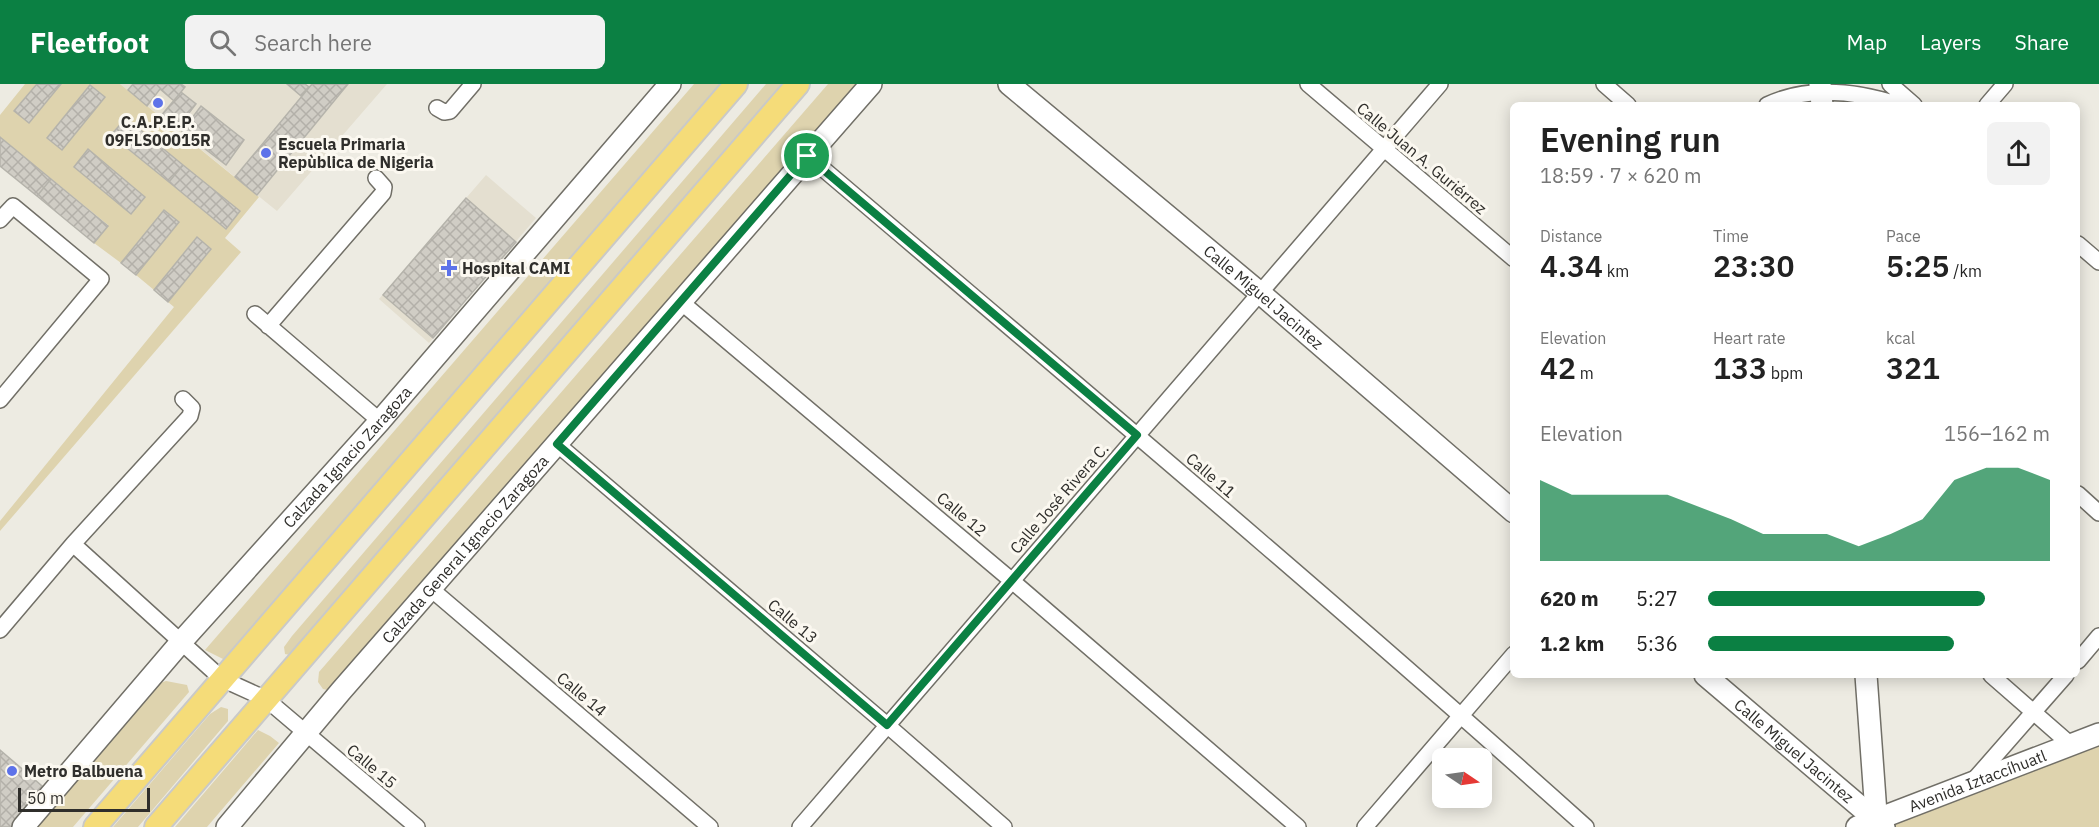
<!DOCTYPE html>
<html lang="en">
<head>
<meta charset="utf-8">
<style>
	body { margin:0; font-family:"IBM Plex Sans",sans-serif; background:#f2f2f2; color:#222; height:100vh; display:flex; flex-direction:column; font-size:22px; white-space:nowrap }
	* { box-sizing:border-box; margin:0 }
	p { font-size:20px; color:#767676 }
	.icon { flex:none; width:33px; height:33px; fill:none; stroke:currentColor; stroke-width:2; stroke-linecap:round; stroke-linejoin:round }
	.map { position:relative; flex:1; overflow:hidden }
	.side { position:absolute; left:1510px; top:18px; width:570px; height:576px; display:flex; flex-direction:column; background:#fff; border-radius:9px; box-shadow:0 3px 15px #0003 }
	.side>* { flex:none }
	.needle { width:39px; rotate:103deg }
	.tools { position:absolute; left:1432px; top:664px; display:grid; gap:12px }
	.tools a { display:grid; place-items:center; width:60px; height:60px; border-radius:9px; background:#fff; box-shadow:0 3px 15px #0003; font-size:30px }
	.scale { position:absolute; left:18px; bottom:15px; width:132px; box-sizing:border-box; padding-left:6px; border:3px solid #2f2e2b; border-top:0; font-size:16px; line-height:21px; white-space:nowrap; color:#2f2e2b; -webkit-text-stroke:4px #fbf8f0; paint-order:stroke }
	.pin { position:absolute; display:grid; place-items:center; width:51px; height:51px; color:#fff; margin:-26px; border:3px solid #fff; border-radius:50%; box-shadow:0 2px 6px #0007 }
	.round { display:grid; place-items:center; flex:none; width:63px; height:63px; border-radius:9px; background:#f2f2f2 }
	.head { display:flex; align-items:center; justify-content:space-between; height:102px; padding:0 30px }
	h1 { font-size:33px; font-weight:600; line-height:45px }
	.metrics { display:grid; grid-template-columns:repeat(3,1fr); gap:9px; height:102px; padding:6px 30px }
	.metrics div { display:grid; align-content:center }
	.metrics b { font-size:30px; font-weight:600 }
	.metrics small { font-size:16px; font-weight:400 }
	.metrics p { font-size:16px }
	.chart { height:168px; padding:12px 30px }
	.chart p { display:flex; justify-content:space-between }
	.chart svg { width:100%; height:108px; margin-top:6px; fill:#0b8043; opacity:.7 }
	ul { padding:0 30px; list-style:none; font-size:20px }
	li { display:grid; grid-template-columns:96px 72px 1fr; align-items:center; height:45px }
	li i { height:15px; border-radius:8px; background:#0b8043 }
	header { display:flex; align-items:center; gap:36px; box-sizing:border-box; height:84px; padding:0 30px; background:#0b8043; color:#fff }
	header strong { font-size:28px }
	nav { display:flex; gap:33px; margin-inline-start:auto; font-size:21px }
	.search { width:420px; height:54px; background:#f2f2f2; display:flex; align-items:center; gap:15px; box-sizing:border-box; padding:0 21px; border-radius:9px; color:#767676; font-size:22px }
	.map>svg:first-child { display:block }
	.built { fill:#e4dfd0 }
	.green { fill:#ded3ae }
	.building { fill:url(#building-cross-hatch); stroke:#b5b3ab; stroke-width:1.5 }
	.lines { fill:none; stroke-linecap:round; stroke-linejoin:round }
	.street-casing { stroke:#716f67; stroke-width:18 }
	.secondary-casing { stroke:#716f67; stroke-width:24 }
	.primary-casing { stroke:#c9c9c8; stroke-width:26 }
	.street { stroke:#fff; stroke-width:15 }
	.secondary { stroke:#fff; stroke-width:21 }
	.primary { stroke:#f5dc79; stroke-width:22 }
	.route-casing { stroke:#fff; stroke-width:12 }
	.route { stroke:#0b8043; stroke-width:8 }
	.poi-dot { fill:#5d72e9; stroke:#fbf8f0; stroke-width:2 }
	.labels { text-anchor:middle; stroke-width:6; stroke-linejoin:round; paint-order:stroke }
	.poi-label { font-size:16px; font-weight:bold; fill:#2f2e2b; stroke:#fbf8f0; text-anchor:start }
	.street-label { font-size:16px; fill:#2f2e2b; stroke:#fbf8f0 }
</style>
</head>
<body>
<header>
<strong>Fleetfoot</strong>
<div class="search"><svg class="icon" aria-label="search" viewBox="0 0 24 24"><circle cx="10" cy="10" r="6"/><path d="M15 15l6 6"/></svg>Search here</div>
<nav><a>Map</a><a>Layers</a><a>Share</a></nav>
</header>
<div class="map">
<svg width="2099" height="743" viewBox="0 0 2099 743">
	<defs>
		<pattern id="building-cross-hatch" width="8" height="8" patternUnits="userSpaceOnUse" patternTransform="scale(1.5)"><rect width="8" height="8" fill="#d0cdc5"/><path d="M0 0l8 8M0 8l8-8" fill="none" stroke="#b3b0a9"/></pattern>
	</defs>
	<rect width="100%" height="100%" fill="#edebe2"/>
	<!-- built -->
	<path class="built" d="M120 0H387L277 127Z
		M486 91 536 134 429 259 379 215Z"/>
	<!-- green -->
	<path class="green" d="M25 0H120L259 113 225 154 241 168 0 447V437L174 223 168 218 211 165 197 153 154 206 136 191 164 126 121 179 94 159 108 141 0 53V31Z
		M694 0H735L229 578 205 566Z
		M766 0H792L295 572 285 570 284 563 292 552Z
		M828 0H859L332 607 323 605 318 598 319 588Z
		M166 597 187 601 189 608 73 743H34L154 601Z
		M221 623 228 625V637L138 743H113L210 630Z
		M258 646 270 652 279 659 207 743H175Z
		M2099 657V743H1874Z"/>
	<!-- building -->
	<path class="building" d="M37 0H61L29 39 14 27Z
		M133 0H181L185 3 174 17 160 5 147 22 128 6Z
		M287 0H305L309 3 301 12Z
		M312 0H348L257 111 235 93Z
		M90 1 105 13 62 66 47 54Z
		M181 8 196 20 176 46 160 33Z
		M201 22 244 56 226 81 182 47Z
		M126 34 183 81 169 98 111 51Z
		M0 53 51 95 37 112 0 82Z
		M88 65 145 113 131 130 74 83Z
		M183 81 240 127 226 145 169 98Z
		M51 95 108 142 94 159 37 112Z
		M466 114 516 158 433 254 383 211Z
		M164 126 179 138 136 191 121 179Z
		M197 153 211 165 168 218 154 206Z
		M0 666 48 707 18 743H0Z"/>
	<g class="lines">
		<!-- street casing -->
		<g class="street-casing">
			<path id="street" d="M1308 0 1514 175
				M1604 0 1628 21
				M1890 0 1914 21
				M1767 21C1809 1 1857 7 1900 21
				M1987 21 2005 0
				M437 24 444 28 450 27 473 0
				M808 72C1069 294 1331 514 1586 743
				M0 136 13 122 101 195 0 316
				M2078 160 2099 178
				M681 218 1011 496 1298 743
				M255 230 380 337
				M268 242 383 109 384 103 376 94
				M557 360 887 641 1004 743
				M2078 410 2099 429
				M73 460 222 595 266 615 417 743
				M431 505 710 743
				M0 546 73 460 190 332 192 324 183 315
				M2078 577 2099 552
				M1991 591 2071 661
				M1973 697 2066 591
				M800 743 1440 0
				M1365 743 1514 570"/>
		</g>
		<!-- secondary casing -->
		<g class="secondary-casing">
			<g id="secondary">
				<path id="s1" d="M1009 0 1260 209 1514 428"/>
				<path d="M1820 0 1822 21"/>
				<path id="s2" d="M1705 591 1884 743"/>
				<path d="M1866 591 1877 743"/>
				<path id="s3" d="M23 743 181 558 380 337 670 0"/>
				<path id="s4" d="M227 743 341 607 871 0"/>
				<path id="s5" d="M1857 743 2099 650"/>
			</g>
		</g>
		<!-- primary casing -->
		<g class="primary-casing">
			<path id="primary" d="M95 743 736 0
				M156 743 798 0"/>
		</g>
		<!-- street -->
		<use href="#street" class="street"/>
		<!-- secondary -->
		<use href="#secondary" class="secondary"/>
		<!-- primary -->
		<use href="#primary" class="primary"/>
	</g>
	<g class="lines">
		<!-- route casing -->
		<g class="route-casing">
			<path id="route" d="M807 72 1137 351 887 641 557 360Z"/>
		</g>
		<!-- route -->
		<use href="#route" class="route"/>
	</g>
	<!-- markers -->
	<g class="poi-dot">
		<circle cx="158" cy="19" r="6"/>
		<circle cx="266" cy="69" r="6"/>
		<path d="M446 175h6v6h6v6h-6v6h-6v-6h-6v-6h6z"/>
		<circle cx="12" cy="687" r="6"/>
	</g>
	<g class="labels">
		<!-- poi labels -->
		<g class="poi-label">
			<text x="158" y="44" text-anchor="middle">C.A.P.E.P.<tspan x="158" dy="18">09FLS00015R</tspan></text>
			<text x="278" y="66">Escuela Primaria<tspan x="278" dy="18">Repùblica de Nigeria</tspan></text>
			<text x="462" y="190">Hospital CAMI</text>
			<text x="24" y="693">Metro Balbuena</text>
		</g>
		<!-- street labels -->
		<g class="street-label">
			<text transform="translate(1422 74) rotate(40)" y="6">Calle Juan A. Guriérrez</text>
			<text dy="6" stroke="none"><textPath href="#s1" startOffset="332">Calle Miguel Jacintez</textPath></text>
			<text dy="6" stroke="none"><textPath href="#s3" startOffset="492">Calzada Ignacio Zaragoza</textPath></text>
			<text transform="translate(1211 391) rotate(41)" y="6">Calle 11</text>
			<text transform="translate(1059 414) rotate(-49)" y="6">Calle José Rivera C.</text>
			<text transform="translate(962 430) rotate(40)" y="6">Calle 12</text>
			<text dy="6" stroke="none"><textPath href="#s4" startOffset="366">Calzada General Ignacio Zaragoza</textPath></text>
			<text transform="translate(793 537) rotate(40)" y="6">Calle 13</text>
			<text transform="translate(582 610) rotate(40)" y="6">Calle 14</text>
			<text dy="6" stroke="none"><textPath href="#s2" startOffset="117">Calle Miguel Jacintez</textPath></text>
			<text transform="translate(372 682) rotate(40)" y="6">Calle 15</text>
			<text dy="6" stroke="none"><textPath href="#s5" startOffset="129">Avenida Iztaccíhuatl</textPath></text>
		</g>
	</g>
</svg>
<div class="tools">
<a><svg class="needle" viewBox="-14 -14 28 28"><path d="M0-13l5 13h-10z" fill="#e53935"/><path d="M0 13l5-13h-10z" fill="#767676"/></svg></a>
</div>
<div class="scale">50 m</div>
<div class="pin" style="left:807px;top:72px;background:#1e9e55"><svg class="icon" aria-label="arrive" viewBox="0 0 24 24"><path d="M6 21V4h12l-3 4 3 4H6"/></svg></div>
<section class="side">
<div class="head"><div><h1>Evening run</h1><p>18:59 · 7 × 620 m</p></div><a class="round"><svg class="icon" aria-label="share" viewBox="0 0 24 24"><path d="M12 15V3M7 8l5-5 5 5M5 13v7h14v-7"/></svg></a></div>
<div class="metrics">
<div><p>Distance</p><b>4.34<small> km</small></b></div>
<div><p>Time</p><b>23:30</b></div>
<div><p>Pace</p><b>5:25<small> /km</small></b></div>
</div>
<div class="metrics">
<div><p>Elevation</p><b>42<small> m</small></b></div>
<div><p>Heart rate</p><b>133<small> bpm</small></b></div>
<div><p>kcal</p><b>321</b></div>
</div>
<div class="chart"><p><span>Elevation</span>156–162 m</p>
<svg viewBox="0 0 160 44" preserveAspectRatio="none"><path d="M0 44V11L10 17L20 17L30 17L40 17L50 22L60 27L70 33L80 33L90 33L100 38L110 33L120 27L130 11L140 6L150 6L160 11V44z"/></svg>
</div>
<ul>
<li><b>620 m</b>5:27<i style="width:81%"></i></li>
<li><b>1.2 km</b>5:36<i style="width:72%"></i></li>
</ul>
</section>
</div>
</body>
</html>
